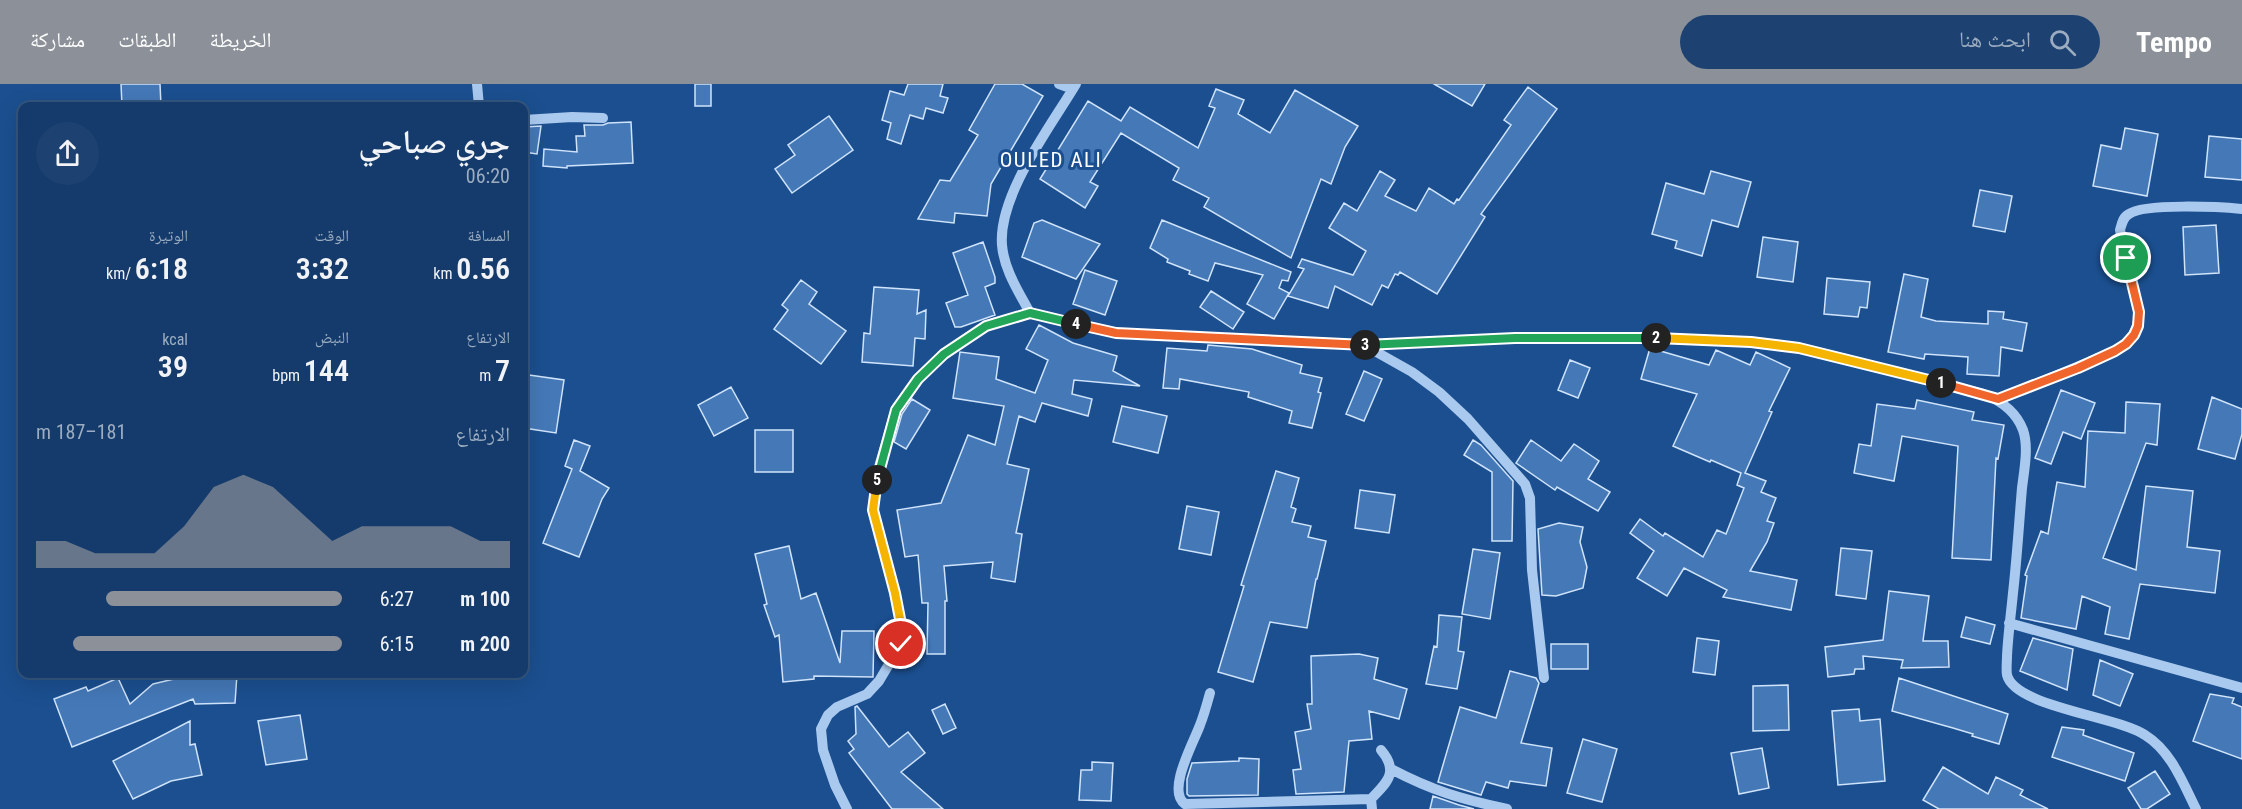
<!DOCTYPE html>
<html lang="ar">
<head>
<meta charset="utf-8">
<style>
	body { margin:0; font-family:"Roboto Condensed","Noto Naskh Arabic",sans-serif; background:#1d4271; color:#f1f3f6; direction:rtl; height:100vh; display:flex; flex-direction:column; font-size:22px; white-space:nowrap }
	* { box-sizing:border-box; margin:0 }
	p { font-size:20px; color:#9dadc1 }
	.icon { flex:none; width:33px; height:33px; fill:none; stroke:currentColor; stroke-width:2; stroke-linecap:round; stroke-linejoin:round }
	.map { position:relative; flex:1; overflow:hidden; direction:ltr }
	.details { position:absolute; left:18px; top:18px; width:510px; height:576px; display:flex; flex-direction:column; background:#143b6b; border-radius:12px; box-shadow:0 6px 24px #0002,0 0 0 2px #33557e; direction:rtl }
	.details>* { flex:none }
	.pin { position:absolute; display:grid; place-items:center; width:51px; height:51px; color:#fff; margin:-26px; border:3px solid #fff; border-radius:50%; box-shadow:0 2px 6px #0007 }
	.km { position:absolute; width:30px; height:30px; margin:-15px; border-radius:50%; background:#222; color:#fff; font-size:16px; line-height:30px; text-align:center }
	.round { display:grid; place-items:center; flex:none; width:63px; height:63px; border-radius:32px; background:#1d4271 }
	.headline { display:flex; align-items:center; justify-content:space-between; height:102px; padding:0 18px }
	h1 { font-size:33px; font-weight:600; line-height:45px }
	.figures { display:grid; grid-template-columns:repeat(3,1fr); gap:9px; height:102px; padding:6px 18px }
	.figures div { display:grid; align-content:center }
	.figures b { font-size:30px; font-weight:600 }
	.figures small { font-size:16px; font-weight:400 }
	.figures p { font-size:16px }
	.chart { height:168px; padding:12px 18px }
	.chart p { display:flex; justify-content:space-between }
	.chart svg { width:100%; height:108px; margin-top:6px; fill:#8c9099; opacity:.7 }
	ul { padding:0 18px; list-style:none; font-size:20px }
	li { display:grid; grid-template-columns:96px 72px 1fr; align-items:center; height:45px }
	li i { height:15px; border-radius:8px; background:#8c9099 }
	header { display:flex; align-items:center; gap:36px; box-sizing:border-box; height:84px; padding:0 30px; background:#8c9099; color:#fff }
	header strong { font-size:28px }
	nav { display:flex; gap:33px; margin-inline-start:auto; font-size:21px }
	.search { width:420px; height:54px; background:#1d4271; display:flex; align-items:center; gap:15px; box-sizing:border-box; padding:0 21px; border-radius:33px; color:#9dadc1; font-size:22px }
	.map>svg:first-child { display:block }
	.building { fill:#4478b7; stroke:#cfe3fa; stroke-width:1.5 }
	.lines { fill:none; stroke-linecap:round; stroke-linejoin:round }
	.minor { stroke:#a9c9ee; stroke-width:10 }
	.split-1-casing { stroke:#fff; stroke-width:12 }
	.split-2-casing { stroke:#fff; stroke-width:12 }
	.split-3-casing { stroke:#fff; stroke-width:12 }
	.split-4-casing { stroke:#fff; stroke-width:12 }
	.split-5-casing { stroke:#fff; stroke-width:12 }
	.split-6-casing { stroke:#fff; stroke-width:12 }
	.split-1 { stroke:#f0652b; stroke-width:8 }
	.split-2 { stroke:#f5b400; stroke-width:8 }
	.split-3 { stroke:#22a559; stroke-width:8 }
	.split-4 { stroke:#f0652b; stroke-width:8 }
	.split-5 { stroke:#22a559; stroke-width:8 }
	.split-6 { stroke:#f5b400; stroke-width:8 }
	.labels { text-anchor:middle; stroke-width:6; stroke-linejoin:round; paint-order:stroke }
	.quarter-label { font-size:21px; letter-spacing:1.5px; fill:#fff; stroke:#1b4f8f }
</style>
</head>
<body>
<header>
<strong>Tempo</strong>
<div class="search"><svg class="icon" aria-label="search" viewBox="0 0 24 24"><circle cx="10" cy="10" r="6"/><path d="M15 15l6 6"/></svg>ابحث هنا</div>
<nav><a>الخريطة</a><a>الطبقات</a><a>مشاركة</a></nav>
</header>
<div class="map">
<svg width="2242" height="725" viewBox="0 0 2242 725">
	<rect width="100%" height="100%" fill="#1b4f8f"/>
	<!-- building -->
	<path class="building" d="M121 0H160L161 22H122Z
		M695 0H711V22H695Z
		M908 0H943L940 12 948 14 943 29 926 24 923 35 910 31 901 60 887 55 891 39 882 36 890 7 904 11Z
		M995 0H1022L1043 12 991 100 987 132 955 129 954 139 918 135 940 96 950 97 978 51 969 46Z
		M1434 0H1485L1472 22Z
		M1528 3 1557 25 1481 130 1485 133 1437 210 1400 188 1398 191 1395 190 1388 204 1382 201 1372 221 1335 202 1328 224 1288 212 1304 185 1298 183 1302 175 1353 191 1366 167 1329 144 1344 119 1357 127 1380 87 1395 96 1385 112 1416 127 1429 104 1454 120 1457 115 1459 116 1511 41 1504 36Z
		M1216 5 1244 16 1238 30 1270 49 1295 6 1358 42 1345 63 1331 100 1321 95 1291 174 1204 123 1209 114 1173 96 1179 84 1121 49 1090 98 1098 102 1085 124 1040 95 1088 17 1121 37 1130 23 1198 64 1215 24 1209 22Z
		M829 32 853 66 792 109 775 85 795 71 788 61Z
		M631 38 633 79 567 82V84L543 82 544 65 577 68 576 52H585L584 41H603L608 39Z
		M541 42 537 70 524 68V43Z
		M2125 44 2158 50 2147 112 2093 102 2101 61 2121 65Z
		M2209 52 2242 55V96L2205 93Z
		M1711 87 1751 98 1738 143 1712 136 1702 172 1675 164 1677 157 1652 150 1666 99 1704 110Z
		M1980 106 2012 112 2005 148 1973 142Z
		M1042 136 1100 160 1076 195 1022 173 1034 139Z
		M1162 136 1291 188 1288 197 1282 196 1279 204 1289 209 1274 235 1247 220 1263 191 1215 179 1208 197 1189 190 1190 187 1167 178 1168 175 1150 164Z
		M2216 141 2219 189 2185 191 2183 143Z
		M1763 153 1798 158 1793 198 1757 193Z
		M983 158 995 193V199L985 203 995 231 961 243H955L946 219 968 211 953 169Z
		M1085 186 1117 197 1105 231 1073 220Z
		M1904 190 1928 195 1921 233 1936 237 1988 240V227L2004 228 2003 235 2027 239 2022 267 2001 263 1999 292 1967 290 1968 273 1925 270 1924 275 1888 268Z
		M1827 194 1870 198 1867 224 1860 223 1858 233 1824 230Z
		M801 196 817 208 809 220 846 247 821 280 774 245 788 226 782 221Z
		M874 203 919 206 917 230 926 226 925 255 915 254 913 282 862 278 864 249 870 250Z
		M1211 207 1244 228 1233 245 1200 223Z
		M1039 241 1073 259 1117 272 1113 287 1140 302 1074 296 1072 310 1092 315 1088 332 1042 319 1035 338 1019 332 1007 380 1029 385 1016 449 1022 450 1015 498 991 494 993 478 944 482 947 517H945V570H927L928 519H922L918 471 905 473 897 426 941 419 968 351 995 361 1004 322 953 314 960 268 999 273 996 295 1035 309 1048 276 1026 265Z
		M1208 261 1252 265 1302 281 1300 289 1322 294 1318 308 1321 309 1312 344 1289 339 1292 327 1248 313 1249 308 1180 295 1179 305 1163 304 1167 264 1207 267Z
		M1650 264 1709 281 1716 266 1750 281 1756 268 1790 284 1769 327 1772 328 1745 389 1766 397 1761 408 1776 414 1767 437 1774 439 1767 458 1750 487 1797 496 1791 526 1723 513 1727 506 1684 484 1667 512 1637 494 1654 467 1630 449 1640 435 1663 452 1665 449 1703 473 1717 446 1726 450 1744 404 1737 401 1741 389 1711 376 1710 378 1673 362 1697 310 1641 295Z
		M1570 276 1590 284 1578 314 1558 306Z
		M1364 287 1382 295 1364 337 1346 330Z
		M529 291 564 296 556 349 524 344V329Z
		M731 303 748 334 714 352 698 321Z
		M2061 306 2095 319 2081 355 2063 348 2051 380 2035 374Z
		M2212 313 2242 325V350L2235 375 2198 365Z
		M912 315 930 326 906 365 894 358 902 330Z
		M1917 316 1974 328 1972 336 2004 341 1998 375 1996 374 1991 476 1952 474 1958 362 1902 352 1894 397 1854 389 1859 360 1871 362 1877 320 1915 325Z
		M2126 318 2160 320 2157 361 2146 359 2103 474 2136 486 2146 402 2193 407 2187 463 2220 467 2215 509 2140 500 2129 555 2105 550 2110 523 2082 512 2076 545 2021 534 2027 492 2025 491 2041 447 2048 450 2057 398 2085 403 2088 347 2125 349Z
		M1122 322 1167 332 1158 369 1113 358Z
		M755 346H793V388H755Z
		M574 356 590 362 580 387 609 404 602 415 579 473 543 459 572 385 565 382Z
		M1473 356 1481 361 1513 397 1512 457H1492V388L1464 371Z
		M1531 356 1561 377 1574 360 1599 377 1588 395 1610 408 1598 427 1557 403 1555 406 1516 379Z
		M1276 387 1299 394 1291 423 1296 425 1292 438 1311 442 1308 453 1326 457 1317 495H1316L1307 544 1270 538 1253 598 1218 588 1244 502 1241 501Z
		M1360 406 1395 411 1389 449 1355 444Z
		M1187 422 1219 428 1211 471 1179 465Z
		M1559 439 1583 443 1580 458 1587 483 1583 504 1556 512 1542 511 1538 445Z
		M789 462 801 515 816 509 840 579 842 547H874L873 593 814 592V595L783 598 779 551 775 553 764 521 767 520 755 470Z
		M1841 464 1872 467 1866 515 1836 511Z
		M1473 465 1500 469 1490 535 1462 530Z
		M1889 507 1929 512 1923 557H1948L1949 583 1901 584 1903 576 1863 572 1864 585H1855L1854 590 1828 593 1825 563 1883 556Z
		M1439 531 1462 533 1458 567 1464 568 1457 605 1426 600 1434 562 1437 563Z
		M1966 533 1995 541 1990 560 1961 553Z
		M1697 554 1719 557 1715 591 1693 588Z
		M2033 554 2073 565 2067 606 2020 587Z
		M1551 560H1588V585H1551Z
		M1359 570 1378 574 1374 595 1407 605 1399 635 1369 627 1372 655 1349 657 1344 708 1296 710 1293 686 1301 685 1295 648 1311 645 1307 620H1312L1311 572Z
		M2100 576 2133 590 2120 622 2093 611Z
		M1510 587 1536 594 1539 599 1521 659 1552 664 1546 702 1510 697 1508 704 1486 698 1481 711 1438 698 1460 623 1496 634Z
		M195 590H237L235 619 195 620 193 615 72 663 54 615 86 603 88 607 118 594 130 620 153 600Z
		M1899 594 2008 630 1999 660 1972 652 1973 650 1953 644 1892 627Z
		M1788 601 1789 646 1753 647V602Z
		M2210 610 2234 614 2232 619 2242 623V675L2193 657Z
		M945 620 956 644 943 650 932 626Z
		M857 622 889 663 908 648 925 669 901 688 943 725H892L849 669 854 665 848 657 856 650 855 623Z
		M1859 625 1860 637 1880 635 1885 697 1838 701 1832 627Z
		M300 631 307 675 266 681 258 637Z
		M190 637V661L195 660 202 691 171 697 133 715 113 677Z
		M2062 643 2084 646 2083 651 2134 669 2125 697 2052 673Z
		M1583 655 1617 665 1602 718 1567 709Z
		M1762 664 1769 704 1739 710 1731 669Z
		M1239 674 1259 675 1258 711 1189 712 1187 710V695L1192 679 1239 677Z
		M1092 678 1113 679 1111 717 1079 716 1081 686H1092Z
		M1943 683 1988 710 1996 693 2023 706 2020 711 2048 725H1939L1923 716Z
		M2155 687 2170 710 2147 725H2141L2128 704Z
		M1433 712 1459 721 1474 725H1430Z"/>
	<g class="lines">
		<!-- minor -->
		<path class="minor" d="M477 0 479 22
			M1059 0 1073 5
			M1076 0C1051 42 998 111 1002 161 1004 186 1019 208 1030 229L1116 249 1364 261 1515 254 1633 253 1751 258 1799 264 1984 310C2001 317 2016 327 2023 346 2029 363 2024 387 2022 404 2019 439 2017 474 2013 509 2011 530 2008 551 2007 572 2007 578 2006 585 2007 591 2015 623 2117 632 2145 651 2171 667 2183 699 2196 725
			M524 36 572 33 603 34
			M1364 261 1412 288 1439 308 1468 335 1525 400 1530 414 1532 486 1544 594
			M1998 316 2115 267C2131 257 2138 248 2139 229L2120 146C2122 139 2123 133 2129 130 2144 119 2221 123 2242 125
			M2009 539 2242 604
			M1210 609C1207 620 1204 631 1200 641 1194 658 1166 707 1185 720L1371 715
			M1391 685C1433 707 1461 715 1507 725
			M847 725 835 701 823 666 821 645 828 631 837 623 867 610 879 597 901 560V540L895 509 873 426 879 383 896 325 918 295 943 270 986 242 1030 229
			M1372 725 1371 715C1388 698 1399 687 1381 666"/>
	</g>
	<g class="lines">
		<!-- split-1 casing -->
		<g class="split-1-casing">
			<path id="split-1" d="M1941 299 1998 315 2078 284 2115 267 2126 260 2134 251 2138 242 2139 228 2126 174"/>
		</g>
		<!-- split-2 casing -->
		<g class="split-2-casing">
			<path id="split-2" d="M1656 254 1751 258 1799 264 1941 299"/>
		</g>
		<!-- split-3 casing -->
		<g class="split-3-casing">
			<path id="split-3" d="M1365 261 1515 254H1656"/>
		</g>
		<!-- split-4 casing -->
		<g class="split-4-casing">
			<path id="split-4" d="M1076 240 1116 249 1365 261"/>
		</g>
		<!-- split-5 casing -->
		<g class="split-5-casing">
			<path id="split-5" d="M877 396 896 326 918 295 944 270 986 242 1030 229 1076 240"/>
		</g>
		<!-- split-6 casing -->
		<g class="split-6-casing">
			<path id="split-6" d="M877 396 873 426 895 509 901 540V560"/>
		</g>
		<!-- split-1 -->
		<use href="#split-1" class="split-1"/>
		<!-- split-2 -->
		<use href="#split-2" class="split-2"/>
		<!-- split-3 -->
		<use href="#split-3" class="split-3"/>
		<!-- split-4 -->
		<use href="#split-4" class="split-4"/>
		<!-- split-5 -->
		<use href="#split-5" class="split-5"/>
		<!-- split-6 -->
		<use href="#split-6" class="split-6"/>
	</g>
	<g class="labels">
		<!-- quarter labels -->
		<g class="quarter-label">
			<text x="1051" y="83">OULED ALI</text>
		</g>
	</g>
</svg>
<div class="pin" style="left:2126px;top:174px;background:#1e9e55"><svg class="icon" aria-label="arrive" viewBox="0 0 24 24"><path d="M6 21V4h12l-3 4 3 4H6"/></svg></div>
<div class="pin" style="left:901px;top:560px;background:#d93025"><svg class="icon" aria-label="check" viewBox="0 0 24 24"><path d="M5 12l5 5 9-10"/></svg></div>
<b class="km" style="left:1941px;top:299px">1</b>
<b class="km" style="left:1656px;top:254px">2</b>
<b class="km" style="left:1365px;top:261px">3</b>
<b class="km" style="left:1076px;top:240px">4</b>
<b class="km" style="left:877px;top:396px">5</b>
<section class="details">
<div class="headline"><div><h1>جري صباحي</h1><p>06:20</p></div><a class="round"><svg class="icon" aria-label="share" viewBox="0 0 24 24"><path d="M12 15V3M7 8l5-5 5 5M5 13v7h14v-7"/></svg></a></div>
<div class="figures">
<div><p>المسافة</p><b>0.56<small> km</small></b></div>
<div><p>الوقت</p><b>3:32</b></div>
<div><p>الوتيرة</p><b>6:18<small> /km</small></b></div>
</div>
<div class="figures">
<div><p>الارتفاع</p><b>7<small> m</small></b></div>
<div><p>النبض</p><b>144<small> bpm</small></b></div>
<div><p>kcal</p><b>39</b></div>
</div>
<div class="chart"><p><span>الارتفاع</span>181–187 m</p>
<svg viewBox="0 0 160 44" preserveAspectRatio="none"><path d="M0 44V33L10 33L20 38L30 38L40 38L50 27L60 11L70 6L80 11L90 22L100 33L110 27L120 27L130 27L140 27L150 33L160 33V44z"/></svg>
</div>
<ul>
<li><b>100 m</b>6:27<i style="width:77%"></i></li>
<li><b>200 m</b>6:15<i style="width:88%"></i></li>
</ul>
</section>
</div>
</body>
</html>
